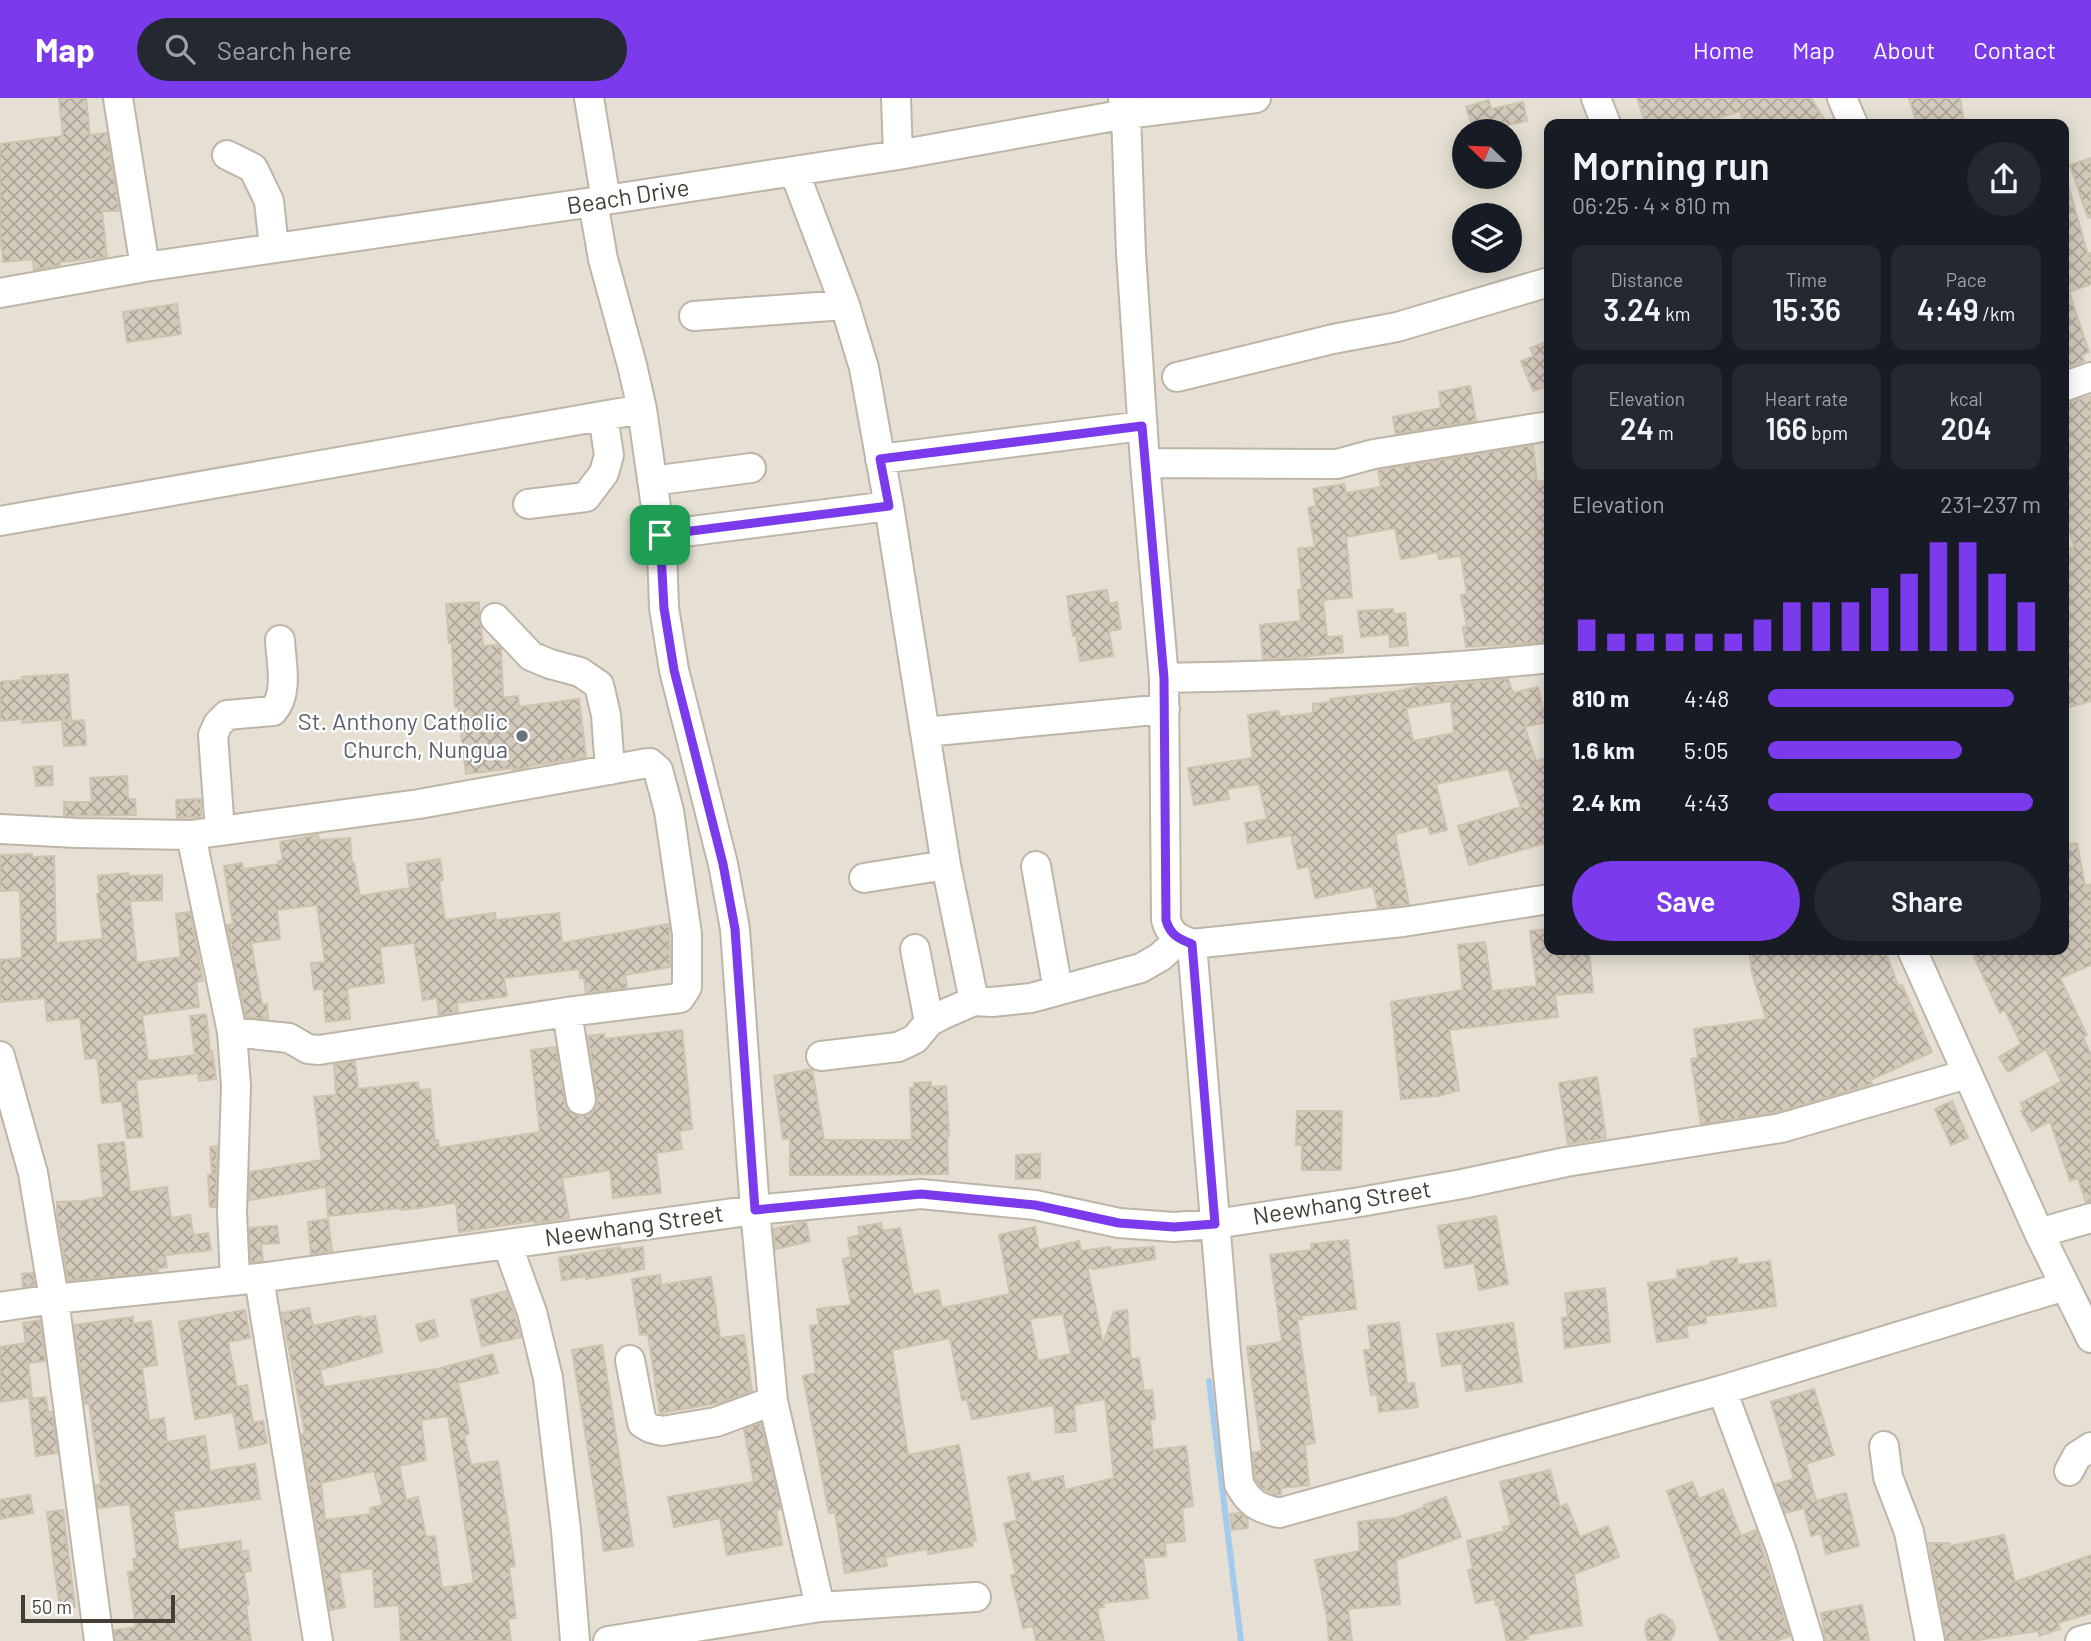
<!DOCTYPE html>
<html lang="en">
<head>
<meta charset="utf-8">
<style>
	body { margin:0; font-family:Barlow,sans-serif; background:#242831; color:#f1f3f6; height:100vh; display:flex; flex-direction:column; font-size:26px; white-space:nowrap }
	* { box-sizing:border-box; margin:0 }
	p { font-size:23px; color:#9ea1a6 }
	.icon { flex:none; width:38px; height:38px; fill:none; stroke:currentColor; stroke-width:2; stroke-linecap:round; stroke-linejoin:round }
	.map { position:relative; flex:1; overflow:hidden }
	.drawer { position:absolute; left:1544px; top:21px; width:525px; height:836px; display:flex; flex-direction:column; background:#171b24; border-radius:14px; box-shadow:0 4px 18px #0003 }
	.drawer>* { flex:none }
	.needle { width:46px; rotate:293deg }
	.buttons { position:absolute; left:1452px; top:21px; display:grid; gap:14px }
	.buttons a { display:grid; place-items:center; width:70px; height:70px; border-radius:50%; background:#171b24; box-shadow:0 4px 18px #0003; font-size:35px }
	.scale { position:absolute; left:21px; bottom:18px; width:154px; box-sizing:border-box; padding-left:7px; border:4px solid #443f35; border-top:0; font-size:19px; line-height:24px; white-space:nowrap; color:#443f35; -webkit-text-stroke:5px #fff; paint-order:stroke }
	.pin { position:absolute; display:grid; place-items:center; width:60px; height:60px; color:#fff; margin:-30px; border-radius:14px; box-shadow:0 4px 10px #0006 }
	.round { display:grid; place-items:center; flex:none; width:74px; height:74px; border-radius:37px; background:#242831 }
	.headline { display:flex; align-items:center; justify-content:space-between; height:119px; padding:0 28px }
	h1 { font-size:38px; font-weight:600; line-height:52px }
	.figures { display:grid; grid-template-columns:repeat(3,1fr); gap:10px; height:119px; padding:7px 28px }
	.figures div { display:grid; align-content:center; border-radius:14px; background:#242831; text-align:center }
	.figures b { font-size:30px; font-weight:600 }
	.figures small { font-size:19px; font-weight:400 }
	.figures p { font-size:19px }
	.chart { height:196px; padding:14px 28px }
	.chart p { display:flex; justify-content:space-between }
	.chart svg { width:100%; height:126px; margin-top:7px; stroke:#7c3aed; stroke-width:6 }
	.primary-button { display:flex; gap:14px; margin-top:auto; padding:14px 28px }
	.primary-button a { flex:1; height:80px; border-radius:42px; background:#7c3aed; color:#fff; font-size:28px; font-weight:600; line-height:80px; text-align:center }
	.primary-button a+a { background:#242831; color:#f1f3f6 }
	ul { padding:0 28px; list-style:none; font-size:23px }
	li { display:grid; grid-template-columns:112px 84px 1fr; align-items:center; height:52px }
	li i { height:18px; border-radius:9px; background:#7c3aed }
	header { display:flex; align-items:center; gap:42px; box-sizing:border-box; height:98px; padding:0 35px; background:#7c3aed; color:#fff }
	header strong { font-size:33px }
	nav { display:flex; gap:38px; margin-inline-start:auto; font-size:24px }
	.search { width:490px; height:63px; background:#242831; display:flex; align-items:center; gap:18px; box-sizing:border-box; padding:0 24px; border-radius:38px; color:#9ea1a6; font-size:26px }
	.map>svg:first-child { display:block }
	.residential { fill:#e5e0d3; fill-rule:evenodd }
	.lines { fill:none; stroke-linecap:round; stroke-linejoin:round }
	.stream { stroke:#a3cbed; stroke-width:6 }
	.building { fill:url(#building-cross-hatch); stroke:#cdc3ae; stroke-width:2; fill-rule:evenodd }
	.minor-casing { stroke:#bdb6a8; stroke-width:32 }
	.minor { stroke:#fff; stroke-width:28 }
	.route-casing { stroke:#fff; stroke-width:14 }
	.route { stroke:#7c3aed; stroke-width:9 }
	.worship-dot { fill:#6b7280; stroke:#fff; stroke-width:2.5 }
	.labels { text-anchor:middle; stroke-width:5; stroke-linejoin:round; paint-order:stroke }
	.street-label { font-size:24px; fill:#443f35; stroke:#fff }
	.worship-label { font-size:24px; fill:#5b616d; stroke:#fff; text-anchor:end }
</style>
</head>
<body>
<header>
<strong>Map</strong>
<div class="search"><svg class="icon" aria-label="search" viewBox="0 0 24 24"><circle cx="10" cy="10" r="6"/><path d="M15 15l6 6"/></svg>Search here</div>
<nav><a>Home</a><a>Map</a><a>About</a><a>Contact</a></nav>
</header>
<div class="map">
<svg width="2091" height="1543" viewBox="0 0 2091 1543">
	<defs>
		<pattern id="building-cross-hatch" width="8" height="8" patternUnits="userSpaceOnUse" patternTransform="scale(1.75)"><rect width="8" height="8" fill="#d3cabb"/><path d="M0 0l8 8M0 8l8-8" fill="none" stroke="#ada599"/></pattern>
	</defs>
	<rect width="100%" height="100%" fill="#f2eee5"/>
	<!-- residential -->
	<path class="residential" d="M0 0H2091V1543H0ZM1549 26H2063V852H1549ZM1465 33H1510V79H1465ZM1465 117H1510V163H1465Z"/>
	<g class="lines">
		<!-- stream -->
		<path class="stream" d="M1209 1283 1241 1543"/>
	</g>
	<!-- building -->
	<path class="building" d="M59 0H86L90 37 107 35 119 113H102L107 159 60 164V167L34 172 33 161 3 164 0 132V46L63 38Z
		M1637 0H1811L1827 26H1745L1740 13 1700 26H1646Z
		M1909 0H1960L1964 26H1917Z
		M1489 2 1491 11 1523 4 1527 23 1497 29 1498 33H1474L1466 9Z
		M2091 60V119L2088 120 2070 67Z
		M2068 87 2088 157 2091 155V186L2069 194 2089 254 2082 257 2084 263 2063 270V88Z
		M177 206 181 236 127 244 123 214Z
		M1549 243V294H1547L1545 289 1533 293 1521 263 1534 258 1530 250Z
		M1470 288 1476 323 1396 336 1393 319 1441 310 1439 294Z
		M2091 298V603L2063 611V453L2075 449 2063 417V306Z
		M1533 347 1537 384 1549 382V544L1466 549 1463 529 1467 528 1461 497 1467 496 1461 458 1439 461 1438 454 1401 461 1395 430 1346 439 1352 499 1323 502 1327 539 1342 538 1343 554 1294 560 1263 561 1260 527 1301 523 1298 492 1302 491 1298 451 1315 449 1308 410 1316 408 1313 391 1344 386 1346 395 1381 389 1378 372Z
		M1107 492 1109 506 1117 504 1121 531 1109 533 1113 558 1080 563 1076 537 1073 538 1067 498Z
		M479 504V523L481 528 483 548 498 547 501 550 503 600 518 598 519 609 579 601 586 659 528 668V670L513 672V670L466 676 458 609H455L452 545H449L446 506Z
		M1393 511 1394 516 1405 515 1408 547 1390 549 1389 536 1361 539 1358 513Z
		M68 576 71 621 22 625V621L0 623V584L22 582V579Z
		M1508 581 1513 595 1538 589 1546 624 1525 629 1536 663 1549 659V744L1469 767 1458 728 1521 709 1508 671 1436 686 1447 732 1430 736 1428 728 1395 736 1409 806 1378 810 1373 788 1315 800 1309 768 1298 771 1291 737 1248 745 1245 725 1267 721 1259 686 1227 691 1229 701 1194 707 1188 670 1253 660 1248 617 1278 613 1280 619 1313 615V606L1330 604V601L1399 593 1423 587H1433L1434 588ZM1451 603 1454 635 1413 643 1406 610Z
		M84 622 86 647 64 648 62 624Z
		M52 668 53 687 36 688 34 669Z
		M127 678 128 701H135L136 717 64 718V704H92L90 680Z
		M201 701V719L177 720 176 702Z
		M318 737 319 742 350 740 352 766 354 765 360 798 410 790 407 766 440 761 443 782 439 783 445 822 495 815 496 822 559 815 562 845 669 826 670 869 625 877 627 890 586 895 584 880H580L579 871 504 880 507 898 457 905 458 914 439 917 437 900 423 902 414 845 380 849 384 885 347 890 350 921 326 924 323 890 314 892 311 865 325 864 317 807 277 812 280 841 251 845 262 907 267 906 268 921 246 919 227 827 233 826 224 768 242 765 243 771 279 766 278 763 283 762 280 744Z
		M2077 745 2085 788 2091 786V867L2060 880 2087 937 2083 939 2091 957V1104H2086L2078 1080 2070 1083 2050 1023 2032 1033 2021 1013 2024 1012 2021 1005 2061 984 2046 951 2008 974 1999 959 2021 946 2005 912 2000 915 1971 852H2063V748Z
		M32 756V759L54 758 56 845 103 841 97 796 100 795 98 778 128 775V778L162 777V802L130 803 137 865 181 859 176 816 190 814 203 883 196 884 199 909 142 917 148 963 195 957 190 918 206 916 210 953H212L216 981 199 983 198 975 136 982 142 1039 127 1040 122 1003 102 1005 97 960 85 961 80 920 47 923 45 900 0 904V862L22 860 20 792 0 793V757Z
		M1548 831 1549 852H1589L1593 894 1555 897 1558 919 1449 932 1459 992 1439 998 1401 1001 1391 904 1463 892 1458 847 1485 844 1492 893 1537 888 1530 833Z
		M1749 852H1885L1898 888 1902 887 1932 954 1870 982 1872 986 1777 1014 1701 1026 1691 961 1698 960 1694 931 1766 921 1752 875Z
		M682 932 692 1031 679 1033 682 1051 656 1055 661 1095 613 1100 610 1072 562 1080 569 1120 535 1125 534 1123 459 1134 456 1105 401 1112V1110L328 1118 326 1089 249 1102 250 1074 322 1062 314 999 336 997 334 967 355 963 358 991 418 984 419 992 430 991 435 1043 438 1042 439 1050 540 1034 531 952 556 949 565 1005 568 1012 574 1017 583 1018 592 1014 597 1007V1000L588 938 604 936V941Z
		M812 971 824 1042H912L910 990H914V985L931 984V989L946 988 949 1038H947L948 1076 790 1077V1040L783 1041 774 978Z
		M1597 979 1606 1040 1568 1046 1559 985Z
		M1952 1003 1968 1040 1951 1047 1935 1011Z
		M1297 1013H1342L1341 1072H1302V1047H1296Z
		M124 1044 130 1094 167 1089 171 1120 190 1117 193 1137 208 1135 211 1152 165 1157 167 1169 157 1171 158 1174 68 1183 57 1116V1104L85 1103V1102L104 1099 98 1047Z
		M217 1048 216 1109H210L208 1077 212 1076 210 1049Z
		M1040 1056V1080L1016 1081V1057Z
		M1496 1118 1508 1186 1479 1192 1474 1165 1445 1170 1438 1128Z
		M328 1121 332 1153 311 1156 308 1124Z
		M806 1124 810 1143 776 1151 773 1131Z
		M881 1125 883 1133 900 1130 913 1197 938 1192 942 1210 1010 1196 999 1137 1035 1129 1039 1152 1079 1143 1081 1153 1110 1149V1152L1154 1149 1155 1161 1093 1171 1087 1168 1103 1246 1114 1214 1127 1212 1131 1261 1139 1260 1144 1293 1152 1292 1155 1321 1150 1322 1153 1352 1186 1348 1193 1408 1182 1410 1185 1443 1165 1445 1166 1458 1143 1460 1148 1500 1103 1505 1104 1509 1097 1510 1104 1543H1036L1033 1528 1023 1530 1011 1477 1016 1476 1004 1426 1017 1422 1008 1379 1029 1375 1031 1384 1063 1378 1065 1392 1114 1380 1105 1301 1074 1307 1076 1333 1056 1335 1054 1307 972 1321 967 1301 962 1302 950 1240 892 1252 908 1357 959 1347 976 1442 972 1443 973 1448 928 1456 927 1451 885 1459 887 1468 845 1475 835 1414 829 1415 803 1278 816 1275 810 1228 819 1227 817 1211 851 1207 843 1161 851 1159 848 1140 860 1137 858 1129ZM1063 1216 1071 1256 1038 1263 1030 1221Z
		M273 1128H277L279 1145 261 1146 263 1163 251 1164 249 1130Z
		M1348 1142 1356 1211 1301 1218 1302 1221H1297L1315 1345 1305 1347 1309 1387 1281 1390V1396L1275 1397 1262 1390 1255 1381 1253 1355 1262 1353 1247 1249 1282 1244 1270 1157 1312 1152 1311 1146Z
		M620 1149V1152L643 1149 644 1171 586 1181V1178L562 1182 559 1160Z
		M1737 1160 1738 1167 1770 1163 1776 1208 1706 1218V1225L1686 1228 1688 1239 1657 1244 1648 1185 1678 1181 1677 1172 1711 1167 1710 1164Z
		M33 1175 35 1187 23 1189 22 1176Z
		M660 1177 661 1187 711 1179 720 1240 744 1237 752 1293 719 1305 660 1315 648 1236 640 1237 632 1181Z
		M1605 1190 1610 1244 1565 1250 1562 1220 1568 1219 1565 1195Z
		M507 1193 521 1239 482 1248 471 1202Z
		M309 1210 313 1228 360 1218 361 1221 375 1218 382 1254 320 1272 324 1289 437 1271 493 1256 498 1275 458 1285 469 1336 464 1337 471 1367 498 1363 515 1468 509 1469 516 1520 508 1521 511 1543H401L399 1507 375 1509 373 1470 339 1475 345 1509 330 1512 301 1336 305 1335 282 1215ZM448 1318 474 1485 442 1490 435 1438 426 1439 418 1399 406 1402 399 1368 426 1362 421 1322ZM374 1373 383 1407 370 1410 371 1416 325 1422 321 1385Z
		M245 1212 250 1240 228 1244 237 1289 247 1287 253 1325 263 1323 267 1345 240 1351 233 1314 195 1321 179 1224Z
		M133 1219V1226L151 1223 157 1267 142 1269 149 1323 164 1320 167 1344 205 1338 210 1373 255 1366 260 1401 173 1413 179 1452 241 1443V1453H248L251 1473 244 1474 249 1506 246 1507 251 1543H115L114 1532 136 1529 128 1474 135 1473 133 1461 137 1460 130 1406 98 1410 95 1387H101L89 1305 85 1306 74 1227Z
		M40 1222 45 1263 28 1265 32 1299 0 1304V1249L26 1245 23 1225Z
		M434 1222 438 1238 420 1243 416 1227Z
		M1399 1224 1407 1286 1414 1285 1418 1309 1379 1314 1377 1296 1371 1297 1364 1252H1371L1368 1228Z
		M1513 1225 1522 1284 1466 1293 1462 1265 1442 1268 1437 1236Z
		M602 1247 633 1448 604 1453 572 1252Z
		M1814 1291 1834 1357 1806 1366 1816 1403 1846 1395 1859 1448 1826 1456 1821 1435 1811 1438 1804 1410 1785 1415 1775 1386 1794 1381 1771 1304Z
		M46 1299 48 1314H52L58 1355 36 1358 29 1301Z
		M761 1325 781 1411 776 1412 782 1447 727 1457 720 1420 674 1429 668 1399 754 1384 744 1331Z
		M1550 1372 1560 1409 1567 1406 1580 1439 1608 1428 1619 1459 1574 1476 1582 1527 1527 1537 1528 1541 1518 1543H1507L1498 1506 1496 1507 1495 1501 1476 1505 1468 1472 1473 1471 1467 1443 1505 1433 1503 1429 1511 1427 1500 1384Z
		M1692 1384 1699 1401 1723 1391 1741 1438 1756 1432 1790 1538 1775 1543H1720L1667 1393Z
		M30 1397 33 1415 0 1421V1402Z
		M1446 1399 1461 1439 1396 1462 1400 1506 1348 1511 1352 1543H1329L1327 1520 1315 1462 1360 1453 1358 1424 1396 1420 1425 1409 1424 1407Z
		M63 1412 75 1509 60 1511 47 1414Z
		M1240 1415 1247 1421 1248 1430 1232 1432 1230 1416Z
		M2004 1437 2015 1484 2091 1457V1515L2058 1525 2060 1531 2039 1538 2038 1533 1972 1543H1946L1929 1445H1950V1448Z
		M1862 1507 1869 1543H1826L1821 1515Z
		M1662 1516 1672 1523 1675 1530 1674 1536 1670 1543H1648L1645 1533 1646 1526 1649 1521Z"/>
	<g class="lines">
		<!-- minor casing -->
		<g class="minor-casing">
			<path id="minor" d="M118 0 145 169
				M589 0 606 102
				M896 0 898 57
				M1123 0 1126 16 1131 156 1145 365 1164 580 1166 822C1170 837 1179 841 1192 846L1403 824 1549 801
				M1596 0 1606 26
				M1842 0 1853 26
				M227 57 253 70 269 103 274 150
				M794 73 845 207 864 270 889 408 946 767 974 903 992 904 1031 900 1141 870 1160 859 1179 842
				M593 104 603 161 632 267 642 311 662 451 664 510 674 572 723 766 735 831 755 1112 773 1303 820 1509
				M0 195 145 169 593 104 898 57 1126 16 1256 0
				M694 218 845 207
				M1177 279 1333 241 1397 229 1549 184
				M2063 289 2091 279
				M880 361 1142 328
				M1145 365 1337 366 1374 356 1549 328
				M652 383 751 370
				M528 406 586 399 604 375 609 357 603 318
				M0 423 642 311
				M660 437 889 408
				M495 520 531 558 550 566 580 574 599 587 606 617 610 672
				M1164 580C1293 577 1421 574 1549 560
				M925 634 1165 611
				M0 731 77 735 191 737 419 706 642 666 650 665 658 672 669 713 687 836V889L680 900 567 914 319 952 308 951 289 940 232 934
				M220 733 213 637 218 626 227 617 273 613C289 595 281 564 280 542
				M191 737 232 934 236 988 232 1114 235 1181
				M1036 768 1058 892
				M864 780 946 767
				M1192 846 1226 1255 1239 1386C1250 1406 1258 1410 1279 1415L1722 1292 2065 1188
				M915 851 929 924
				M1912 852 2039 1135 2091 1240
				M567 914 581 1002
				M0 958 33 1075 54 1201 99 1543
				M821 958 898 949 915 941 929 924 942 917 974 903
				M2039 1135 2091 1120
				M507 1146 532 1214 548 1280 566 1432 575 1543
				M259 1180 318 1543
				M0 1209 54 1201 259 1180 755 1112 921 1096 1035 1107 1119 1125 1174 1129 1215 1126 1360 1104 1462 1086 1566 1064 1781 1030 1967 976
				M630 1262 642 1325 650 1330 662 1333 716 1324 773 1303
				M1722 1292 1781 1451 1809 1543
				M1884 1348 1888 1379 1909 1434 1930 1543
				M2069 1373 2077 1358 2091 1349
				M608 1543 820 1509 976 1499
				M2080 1543 2091 1540"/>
		</g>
		<!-- minor -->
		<use href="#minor" class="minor"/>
	</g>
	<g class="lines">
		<!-- route casing -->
		<g class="route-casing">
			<path id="route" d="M1142 328 1164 580 1166 822C1170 837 1179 841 1192 846L1215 1126 1174 1129 1119 1125 1035 1107 921 1096 755 1112 735 831 723 766 674 572 664 510 660 437 889 408 880 361Z"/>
		</g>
		<!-- route -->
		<use href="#route" class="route"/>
	</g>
	<!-- markers -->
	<circle class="worship-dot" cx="522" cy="638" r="7"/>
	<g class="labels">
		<!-- street labels -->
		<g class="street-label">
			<text transform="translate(628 99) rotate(-9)" y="8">Beach Drive</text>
			<text transform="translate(1342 1105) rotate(-9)" y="8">Neewhang Street</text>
			<text transform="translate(634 1128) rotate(-8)" y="8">Neewhang Street</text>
		</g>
		<!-- worship labels -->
		<g class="worship-label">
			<text x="508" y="632">St. Anthony Catholic<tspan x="508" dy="28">Church, Nungua</tspan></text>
		</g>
	</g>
</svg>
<div class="buttons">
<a><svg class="needle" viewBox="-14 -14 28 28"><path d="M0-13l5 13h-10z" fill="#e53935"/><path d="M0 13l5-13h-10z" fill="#9ea1a6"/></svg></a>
<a><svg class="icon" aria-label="layers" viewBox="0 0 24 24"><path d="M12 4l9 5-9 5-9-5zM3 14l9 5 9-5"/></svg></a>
</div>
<div class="scale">50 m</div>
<div class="pin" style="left:660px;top:437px;background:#1e9e55"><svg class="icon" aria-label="arrive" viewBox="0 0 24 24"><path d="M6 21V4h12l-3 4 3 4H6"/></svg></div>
<section class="drawer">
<div class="headline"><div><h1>Morning run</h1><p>06:25 · 4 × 810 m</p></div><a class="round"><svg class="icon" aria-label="share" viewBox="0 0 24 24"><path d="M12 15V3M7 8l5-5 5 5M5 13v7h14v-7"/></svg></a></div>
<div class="figures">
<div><p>Distance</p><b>3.24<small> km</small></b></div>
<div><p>Time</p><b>15:36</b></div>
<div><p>Pace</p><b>4:49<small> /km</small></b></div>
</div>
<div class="figures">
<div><p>Elevation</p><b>24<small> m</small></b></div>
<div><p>Heart rate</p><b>166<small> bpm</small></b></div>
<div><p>kcal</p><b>204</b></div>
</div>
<div class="chart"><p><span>Elevation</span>231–237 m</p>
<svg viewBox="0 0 160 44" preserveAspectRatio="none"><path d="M5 44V33M15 44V38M25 44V38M35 44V38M45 44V38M55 44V38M65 44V33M75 44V27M85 44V27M95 44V27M105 44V22M115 44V17M125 44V6M135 44V6M145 44V17M155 44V27"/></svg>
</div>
<ul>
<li><b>810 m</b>4:48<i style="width:90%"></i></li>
<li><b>1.6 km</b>5:05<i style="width:71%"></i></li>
<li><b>2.4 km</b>4:43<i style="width:97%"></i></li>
</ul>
<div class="primary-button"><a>Save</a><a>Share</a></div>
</section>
</div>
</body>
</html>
